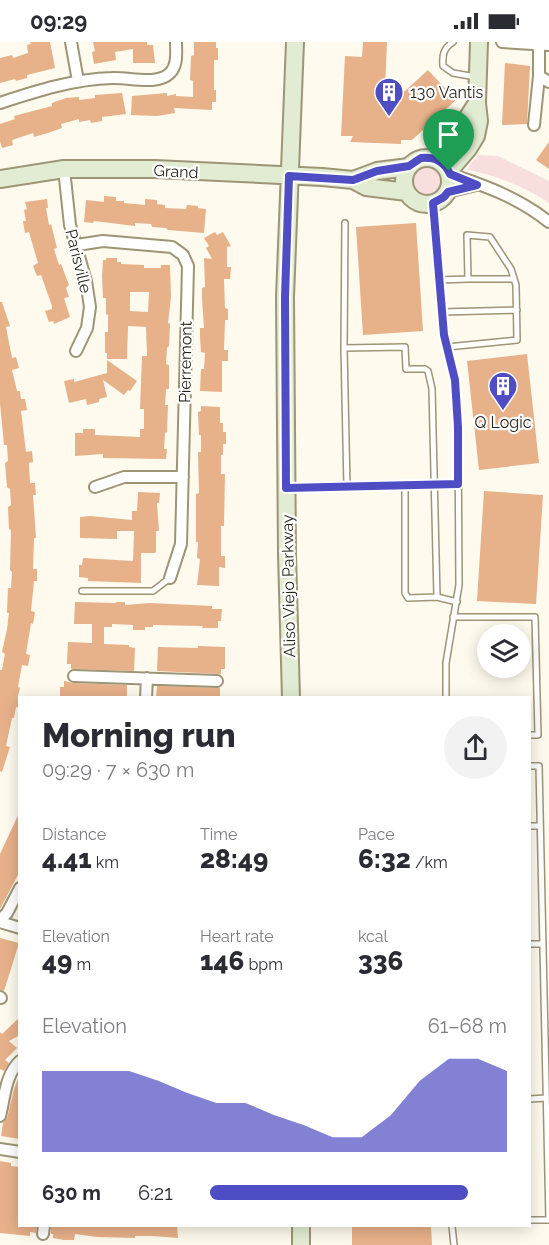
<!DOCTYPE html>
<html lang="en">
<head>
<meta charset="utf-8">
<style>
	body { margin:0; font-family:Raleway,sans-serif; background:#f2f2f3; color:#2b2b33; height:100vh; display:flex; flex-direction:column; font-size:22px; white-space:nowrap }
	* { box-sizing:border-box; margin:0 }
	p { font-size:20px; color:#7c7c81 }
	.icon { flex:none; width:33px; height:33px; fill:none; stroke:currentColor; stroke-width:2; stroke-linecap:round; stroke-linejoin:round }
	.map { position:relative; flex:1; overflow:hidden }
	.panel { position:absolute; left:18px; top:654px; width:513px; height:531px; display:flex; flex-direction:column; background:#fff; border-radius:0px; box-shadow:0 3px 15px #0003 }
	.panel>* { flex:none }
	.controls { position:absolute; left:477px; top:582px; display:grid; gap:12px }
	.controls a { display:grid; place-items:center; width:54px; height:54px; border-radius:50%; background:#fff; box-shadow:0 3px 15px #0003; font-size:30px }
	.pin { position:absolute; display:grid; place-items:center; width:51px; height:51px; color:#fff; margin:-62px -26px; border-radius:50% 50% 50% 0; rotate:-45deg; box-shadow:0 0 6px #0007 }
	.pin .icon { rotate:45deg }
	.round { display:grid; place-items:center; flex:none; width:63px; height:63px; border-radius:32px; background:#f2f2f3 }
	.overview { display:flex; align-items:center; justify-content:space-between; height:102px; padding:0 24px }
	h1 { font-size:33px; font-weight:800; line-height:45px }
	.stats { display:grid; grid-template-columns:repeat(3,1fr); gap:9px; height:102px; padding:6px 24px }
	.stats div { display:grid; align-content:center }
	.stats b { font-size:26px; font-weight:800 }
	.stats small { font-size:16px; font-weight:400 }
	.stats p { font-size:16px }
	.chart { height:168px; padding:12px 24px }
	.chart p { display:flex; justify-content:space-between }
	.chart svg { width:100%; height:108px; margin-top:6px; fill:#4e4dc3; opacity:.7 }
	ul { padding:0 24px; list-style:none; font-size:20px }
	li { display:grid; grid-template-columns:96px 72px 1fr; align-items:center; height:45px }
	li i { height:15px; border-radius:8px; background:#4e4dc3 }
	.status { display:flex; justify-content:space-between; align-items:center; height:42px; padding:0 30px; background:#fff; direction:ltr }
	.status svg { height:16px; fill:currentColor }
	.map>svg:first-child { display:block }
	.green { fill:#f8dfdd }
	.building { fill:#e7b18a; fill-rule:evenodd }
	.lines { fill:none; stroke-linecap:round; stroke-linejoin:round }
	.lane-casing { stroke:#9e9577; stroke-width:8 }
	.street-casing { stroke:#9e9577; stroke-width:14 }
	.secondary-casing { stroke:#9e9577; stroke-width:20 }
	.lane { stroke:#fff; stroke-width:5 }
	.street { stroke:#fff; stroke-width:10 }
	.secondary { stroke:#e2ecd2; stroke-width:16 }
	.route-casing { stroke:#fff; stroke-width:12 }
	.route { stroke:#4e4dc3; stroke-width:8 }
	.labels { text-anchor:middle; stroke-width:4.5; stroke-linejoin:round; paint-order:stroke }
	.poi-label { font-size:16px; fill:#292519; stroke:#fff; text-anchor:start }
	.street-label { font-size:16px; fill:#292519; stroke:#fff }
</style>
</head>
<body>
<div class="status"><b>09:29</b><svg viewBox="0 0 49 12"><path d="M0 12V9h3v3zM5 12V6h3v6zM10 12V3h3v9zM15 12V0h3v12zM26 1h20v11H26zM47 4h2v5h-2z"/></svg></div>
<div class="map">
<svg width="549" height="1203" viewBox="0 0 549 1203">
	<rect width="100%" height="100%" fill="#fefaed"/>
	<!-- green -->
	<path class="green" d="M478 113 498 114 549 139V161C523 144 498 134 468 128L469 124Z
		M410 140a16 16 0 1 1 32 0a16 16 0 1 1-32 0Z"/>
	<!-- building -->
	<path class="building" d="M30 0H50L55 26 27 33V36L16 39 15 37 0 41V16L12 13 13 16 28 11 27 3 31 2Z
		M93 0H147V3H153L155 21H133V7L115 10 116 18 94 22 92 10 95 9Z
		M194 0H216V6H218V18H214V48H216V60H212V68L174 66 175 71 157 74 131 73 132 54 167 51V54L176 52V54L193 55V39L190 38 191 14 194 13Z
		M363 0H387L385 48 405 49 428 28 456 58 412 98H401V102L350 100 353 94H341L345 14 362 15Z
		M505 21 530 24 527 82 502 83Z
		M122 51 126 72 102 75V79L91 81 90 78 79 80V77L61 82 62 86 48 91 34 95 33 91 12 98 13 103 2 106 0 99V82L15 77 14 74 52 64V61L66 56 79 55V58L95 56V53Z
		M549 100V127L536 118Z
		M104 154 116 155V159H124V161L145 163V157L157 158V162L165 163V166L186 167 187 163 198 164V166L206 167 204 191 168 188 166 186 152 185 151 182 135 181V184L94 179 93 181 84 180 86 158 104 160Z
		M47 157 48 166H46L49 183 51 182 57 206 54 207 59 223 61 222 69 243 66 246 69 255 64 256 70 275 54 282 53 279 49 280 45 269 52 267V264L41 233 37 234 33 224 38 221 29 190 25 191 23 179H26L24 168 27 167 25 160Z
		M416 181 423 289 363 293 356 185Z
		M215 190 217 193 223 190 231 204 227 205V225H231L230 237H224L225 266 228 267V278H225L224 308H228V319H222V350L200 349 201 327H204L205 311 201 310 200 294V286H204L202 257V246L205 245 204 216 212 217 206 206 209 204 204 196Z
		M106 216H117V220H121V222L144 223V226H161V223H170L171 255 168 281 170 282 169 304 167 306 166 322 169 323V347H166L165 363H168L167 390 165 391 164 407H167L166 417 103 416V412L75 414V391H83V387H95V393L140 395V387H144V367H140L142 314H147L146 285 128 284 127 317H107V311H105V290H108V273L106 272V256H103L102 234 103 218H106ZM130 250H149L148 270 130 269Z
		M0 260H2L10 284 6 285 12 316 16 315 19 326 12 328 17 349H20L21 357H25L27 368 21 369 26 410 32 409 33 420 29 421 30 441H35L36 453H33L36 496H34L33 527H37V539H34L31 569 35 570 33 582 31 581 26 612 30 613 28 624 22 623 18 645 20 646 18 654 20 666 16 665 14 676H12L6 704 10 705 2 730 0 729V628H2L5 612 2 610 7 587 9 571H7L8 546H11L12 530 10 528 11 488 9 487 8 465 11 463 10 447 7 445 5 421 8 419 7 403H4L0 361Z
		M527 312 539 421 479 428 467 319Z
		M107 318 137 339 130 349 128 348 124 353 103 338 107 355 99 357V360L87 363 86 357 69 361 64 339 74 337V340L107 331Z
		M201 364 220 365V381H223V390H226V402H223V413H221V432H225L224 484H221V514H225V526L219 525V544L197 543 200 517 197 516 198 500H196V452L199 451 198 410H201V393H199L198 370 201 369Z
		M484 449 543 453 536 562 477 559Z
		M138 450 160 451 159 461H157L159 489H156V510L155 511H141V541L88 539V536L79 535V523H82L83 516 133 519 134 489H117V497L80 496V475L90 474 132 478V469H137Z
		M75 560 115 561 117 560H125V563L150 561 212 564V567H222L221 579H218V586H202L203 584 153 583V585H145V588H133V583L112 582V585H104V602L129 603V605L135 606 134 629 71 627V622H67V619L68 600 92 601V582H74Z
		M198 604 225 605V627H221V632L157 629 158 605 198 606Z
		M64 639 74 641 127 643V656H60V645H64Z
		M157 644 220 646V656H156Z
		M20 769V829L0 867V812Z
		M0 896 19 901 4 949 0 948Z
		M20 975V993L9 999 17 1006 5 1018 9 1021 4 1029 0 1027V990L2 992Z
		M20 1032V1097L1 1094 3 1081 7 1076 14 1047Z
		M0 1119 11 1121V1124L20 1125V1184H37L36 1191 30 1190V1194L0 1191Z
		M51 1184H177L178 1196 152 1194H135V1196L97 1195 75 1192 74 1198H64L53 1196V1192H51Z
		M352 1184H431L432 1203H352Z"/>
	<g class="lines">
		<!-- lane casing -->
		<g class="lane-casing">
			<path id="lane" d="M453 0C444 6 442 12 443 24L453 31 476 35
				M433 161 444 293 455 338 458 385 459 543 446 621V656
				M468 237H514
				M438 238 468 237 467 193 490 195 511 227 516 243 517 298 447 305
				M442 270 517 268
				M344 306 345 181
				M405 443V551L408 556 437 555
				M347 445 344 306 405 305 406 327H425L428 329 432 347 437 555 457 560
				M289 446 458 442
				M82 549H153L170 536
				M453 575H535L538 693H530
				M530 724H539L549 1178H530
				M530 784H540
				M530 902H542
				M530 1057 546 1056
				M452 1184 454 1203"/>
		</g>
		<!-- street casing -->
		<g class="street-casing">
			<path id="street" d="M71 0 78 39
				M502 0 549 3
				M537 0 539 9V34L549 40
				M0 61C36 49 74 37 112 36 129 35 157 44 170 31 178 23 176 10 176 0
				M534 83 539 34
				M64 127 70 183 86 239 90 265 87 286 76 309
				M450 132C486 144 519 156 549 180
				M448 150 476 143
				M77 203 103 199 172 205 183 213 188 224 181 502 170 536
				M95 445 124 435H183
				M74 634 217 639
				M146 656 147 636
				M0 878 7 871 20 846
				M0 880 20 886
				M0 955 1 956
				M0 1074C5 1055 5 1033 20 1019
				M0 1107 20 1110
				M43 1192 44 1184"/>
		</g>
		<!-- secondary casing -->
		<g class="secondary-casing">
			<path id="secondary" d="M404 139a23 23 0 1 1 46 0a23 23 0 1 1-46 0Z
				M436 117 455 95 477 61
				M449 129 468 107 476 94 479 79 477 61 479 0
				M0 137 64 127H155L322 135 353 138 366 145 407 150
				M353 138 377 129 409 125
				M291 656 287 513 285 255 295 0
				M301 1184V1203"/>
		</g>
		<!-- lane -->
		<use href="#lane" class="lane"/>
		<!-- street -->
		<use href="#street" class="street"/>
		<!-- secondary -->
		<use href="#secondary" class="secondary"/>
	</g>
	<g class="lines">
		<!-- route casing -->
		<g class="route-casing">
			<path id="route" d="M421 116C435 115 444 119 450 132L477 143 448 150 444 155 433 161 444 293 455 338 458 385V442L286 446 285 255 289 134 353 138 377 129 409 124Z"/>
		</g>
		<!-- route -->
		<use href="#route" class="route"/>
	</g>
	<!-- icons -->
	<defs>
		<g id="building-pin" transform="scale(1.5)"><path d="M0 17L-7.5 6A9.5 9.5 0 1 1 7.5 6Z" fill="#4e4dc3" stroke="#fff"/><path d="M-4-6H4V6H1V3H-1V6H-4ZM-2.5-4.3h1.7v1.8h-1.7ZM.8-4.3h1.7v1.8H.8ZM-2.5-1h1.7V.8h-1.7ZM.8-1h1.7V.8H.8Z" fill="#fff"/></g>
	</defs>
	<g fill-rule="evenodd">
		<use href="#building-pin" x="389" y="50"/>
		<use href="#building-pin" x="503" y="344"/>
	</g>
	<g class="labels">
		<!-- poi labels -->
		<g class="poi-label">
			<text x="410" y="56">130 Vantis</text>
			<text x="503" y="386" text-anchor="middle">Q Logic</text>
		</g>
		<!-- street labels -->
		<g class="street-label">
			<text transform="translate(176 129) rotate(3)" y="6">Grand</text>
			<text transform="translate(79 219) rotate(76)" y="6">Parisville</text>
			<text transform="translate(185 320) rotate(-89)" y="6">Pierremont</text>
			<text transform="translate(288 544) rotate(-91)" y="6">Aliso Viejo Parkway</text>
		</g>
	</g>
</svg>
<div class="controls">
<a><svg class="icon" aria-label="layers" viewBox="0 0 24 24"><path d="M12 4l9 5-9 5-9-5zM3 14l9 5 9-5"/></svg></a>
</div>
<div class="pin" style="left:449px;top:129px;background:#1e9e55"><svg class="icon" aria-label="arrive" viewBox="0 0 24 24"><path d="M6 21V4h12l-3 4 3 4H6"/></svg></div>
<section class="panel">
<div class="overview"><div><h1>Morning run</h1><p>09:29 · 7 × 630 m</p></div><a class="round"><svg class="icon" aria-label="share" viewBox="0 0 24 24"><path d="M12 15V3M7 8l5-5 5 5M5 13v7h14v-7"/></svg></a></div>
<div class="stats">
<div><p>Distance</p><b>4.41<small> km</small></b></div>
<div><p>Time</p><b>28:49</b></div>
<div><p>Pace</p><b>6:32<small> /km</small></b></div>
</div>
<div class="stats">
<div><p>Elevation</p><b>49<small> m</small></b></div>
<div><p>Heart rate</p><b>146<small> bpm</small></b></div>
<div><p>kcal</p><b>336</b></div>
</div>
<div class="chart"><p><span>Elevation</span>61–68 m</p>
<svg viewBox="0 0 160 44" preserveAspectRatio="none"><path d="M0 44V11L10 11L20 11L30 11L40 15L50 20L60 24L70 24L80 29L90 33L100 38L110 38L120 29L130 15L140 6L150 6L160 11V44z"/></svg>
</div>
<ul>
<li><b>630 m</b>6:21<i style="width:87%"></i></li>
</ul>
</section>
</div>
</body>
</html>
